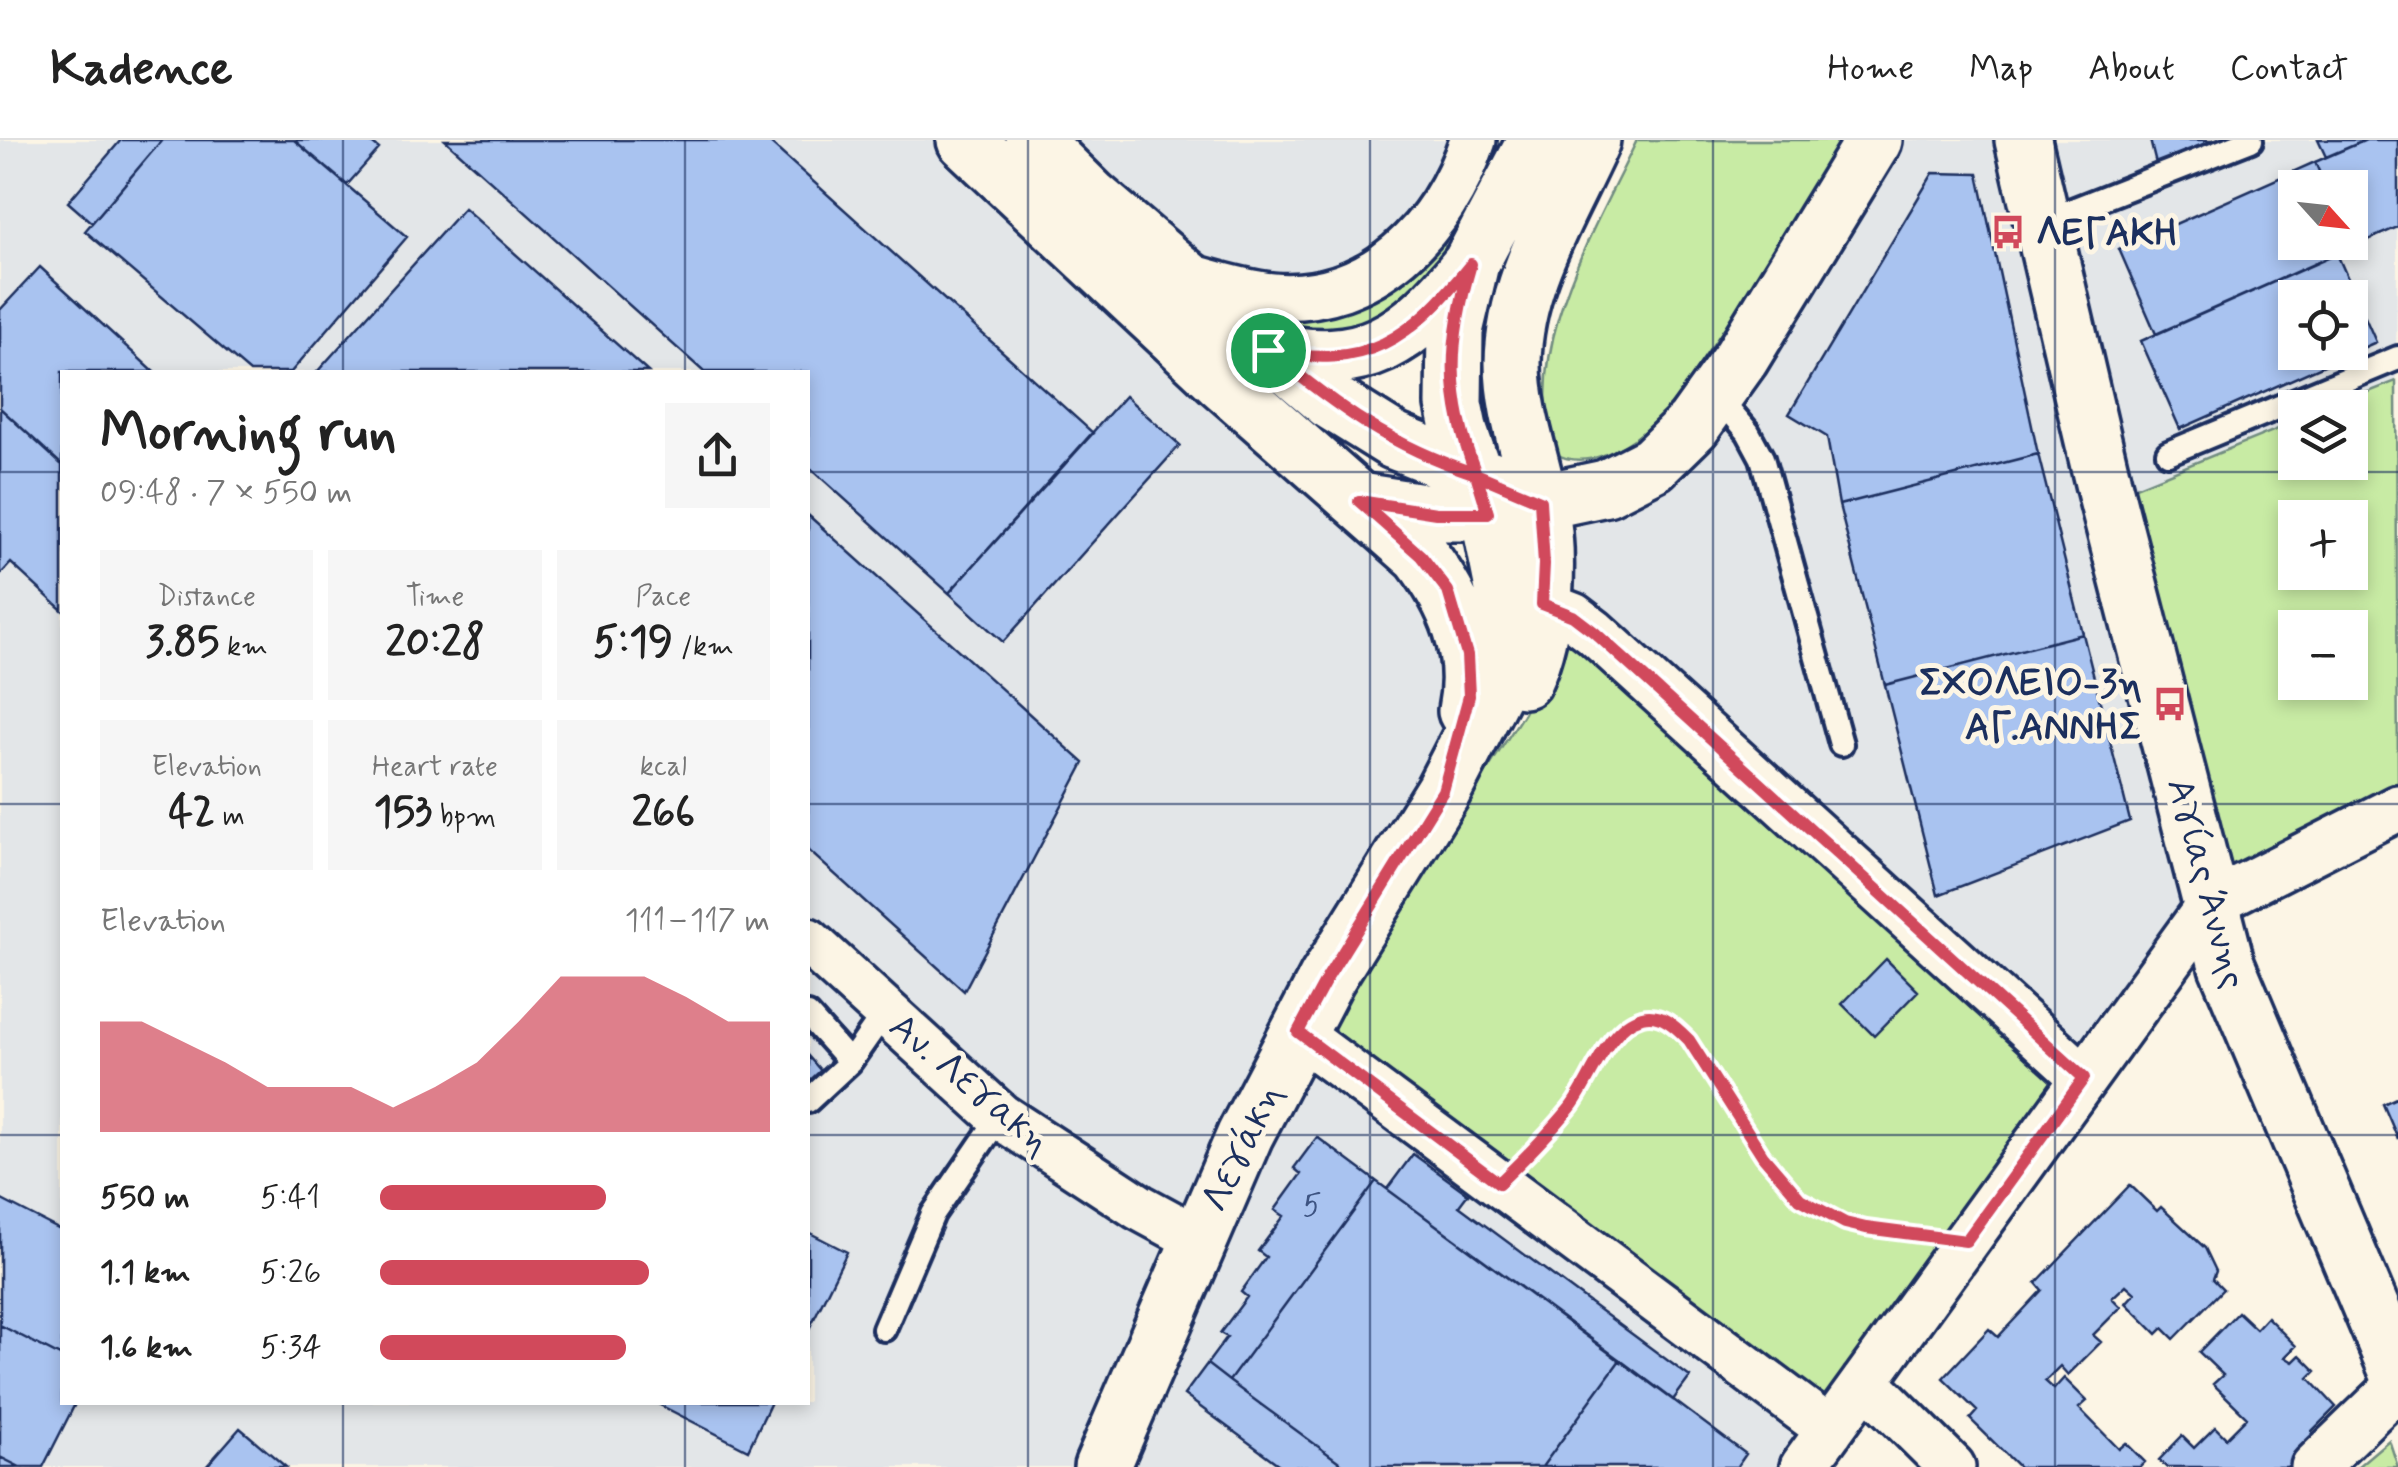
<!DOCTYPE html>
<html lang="en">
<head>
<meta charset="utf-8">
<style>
	body { margin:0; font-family:Mynerve,sans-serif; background:#f6f6f6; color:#222; height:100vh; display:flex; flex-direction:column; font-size:38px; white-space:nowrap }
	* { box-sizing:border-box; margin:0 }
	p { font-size:32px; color:#767676 }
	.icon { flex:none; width:55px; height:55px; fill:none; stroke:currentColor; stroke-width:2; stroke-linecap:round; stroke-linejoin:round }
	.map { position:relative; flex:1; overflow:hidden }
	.panel { position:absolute; left:60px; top:230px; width:750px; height:1035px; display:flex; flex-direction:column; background:#fff; border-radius:0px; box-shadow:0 5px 15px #0003 }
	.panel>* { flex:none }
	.needle { width:65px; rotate:117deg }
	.buttons { position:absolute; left:2278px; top:30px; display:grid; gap:20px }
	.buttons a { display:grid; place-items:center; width:90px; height:90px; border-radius:0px; background:#fff; box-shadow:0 5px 15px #0003; font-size:50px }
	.pin { position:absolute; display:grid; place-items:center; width:85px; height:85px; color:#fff; margin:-42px; border:5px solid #fff; border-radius:50%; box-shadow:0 2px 10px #0007 }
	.round { display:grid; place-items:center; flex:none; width:105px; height:105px; border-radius:0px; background:#f6f6f6 }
	.headline { display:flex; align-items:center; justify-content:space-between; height:170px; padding:0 40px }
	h1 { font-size:55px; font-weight:700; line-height:75px }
	.stats { display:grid; grid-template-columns:repeat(3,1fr); gap:15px; height:170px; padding:10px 40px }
	.stats div { display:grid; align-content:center; border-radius:0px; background:#f6f6f6; text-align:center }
	.stats b { font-size:42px; font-weight:700 }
	.stats small { font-size:28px; font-weight:400 }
	.stats p { font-size:28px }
	.chart { height:280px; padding:20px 40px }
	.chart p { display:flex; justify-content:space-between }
	.chart svg { width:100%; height:180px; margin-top:10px; fill:#d1495b; opacity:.7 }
	ul { padding:0 40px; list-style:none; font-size:32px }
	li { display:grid; grid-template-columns:160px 120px 1fr; align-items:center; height:75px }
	li i { height:25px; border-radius:12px; background:#d1495b }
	header { display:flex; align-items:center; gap:60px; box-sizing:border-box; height:140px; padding:0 50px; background:#fff; border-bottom:2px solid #e0e0e0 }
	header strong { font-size:48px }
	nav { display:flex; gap:55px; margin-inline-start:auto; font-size:35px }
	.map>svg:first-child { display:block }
	.built { fill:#e3e6e8; fill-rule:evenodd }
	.green { fill:#c8eba4; stroke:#728d81; stroke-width:2.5; fill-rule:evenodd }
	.building { fill:#a9c3f0; stroke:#1b2f5e; stroke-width:2.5; fill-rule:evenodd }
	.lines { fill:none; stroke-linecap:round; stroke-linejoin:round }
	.lane-casing { stroke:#1b2f5e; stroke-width:30 }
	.street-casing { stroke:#1b2f5e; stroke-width:52 }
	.secondary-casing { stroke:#1b2f5e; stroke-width:62 }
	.path { stroke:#1b2f5e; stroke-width:6; stroke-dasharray:10 8; stroke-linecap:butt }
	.lane { stroke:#fcf5e5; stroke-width:22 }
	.street { stroke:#fcf5e5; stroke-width:45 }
	.secondary { stroke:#fcf5e5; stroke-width:55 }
	.route-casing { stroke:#fff; stroke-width:20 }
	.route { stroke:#d1495b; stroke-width:12 }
	.grid { fill:none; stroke:#1b2f5e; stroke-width:2.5; stroke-opacity:0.55 }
	.labels { text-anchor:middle; stroke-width:10; stroke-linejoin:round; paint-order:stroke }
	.number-label { font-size:32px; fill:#3e5482 }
	.poi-label { font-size:38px; font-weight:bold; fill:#1b2f5e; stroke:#fcf5e5; text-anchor:start }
	.street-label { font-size:38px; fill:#1b2f5e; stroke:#fcf5e5 }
</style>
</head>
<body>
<header>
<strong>Kadence</strong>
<nav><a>Home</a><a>Map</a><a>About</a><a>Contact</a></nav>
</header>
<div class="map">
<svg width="2398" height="1327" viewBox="0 0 2398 1327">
	<rect width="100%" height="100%" fill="#fcf5e5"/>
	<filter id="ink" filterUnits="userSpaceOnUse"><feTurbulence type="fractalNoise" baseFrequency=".01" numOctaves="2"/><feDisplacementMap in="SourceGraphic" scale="20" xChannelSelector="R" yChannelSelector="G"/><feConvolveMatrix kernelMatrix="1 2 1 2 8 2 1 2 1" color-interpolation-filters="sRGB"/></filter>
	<g filter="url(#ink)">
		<!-- built -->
		<path class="built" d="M0 0H940L1344 369 1444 481 1447 591 1082 1327H0ZM62 232H808V1262H62Z
			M1055 0H1460L1396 102 1303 143 1191 120Z
			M1897 0H2003L2184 767 2077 914 1568 449V402L1577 388Z
			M2048 0H2398L2396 241 2331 267 2295 268V282L2128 350ZM2295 48H2350V102H2295ZM2295 158H2350V212H2295Z
			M1304 913 1806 1291 1779 1327H1119Z"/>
		<!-- green -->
		<path class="green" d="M1637 0H1843C1801 70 1759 139 1712 206 1693 234 1673 268 1646 290 1623 309 1585 330 1556 314 1519 212 1594 91 1637 0Z
			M1442 101 1447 110 1437 128 1369 188 1294 190 1278 183 1281 177C1359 178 1384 146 1442 101Z
			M2396 241 2398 642 2225 731 2128 350 2295 282V322H2350V268L2331 267ZM2295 378H2350V432H2295ZM2295 488H2350V542H2295Z
			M1556 493 1571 495 2062 939 1823 1270 1320 891 1524 573 1549 522Z
			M2389 1300 2398 1327H2357Z"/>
		<!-- building -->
		<path class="building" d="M121 0H162L92 83 68 62Z
			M162 0H294L407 97 291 232H250L85 91Z
			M294 0H368L379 9 347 45Z
			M445 0H767L1093 293 949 453 808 326V232H704Z
			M2150 0H2214L2156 24Z
			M2318 0H2366L2326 17Z
			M2366 0H2398V87L2352 107 2350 48H2326L2315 22Z
			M2315 22 2326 48H2295V102H2350L2352 107 2156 194 2119 109Z
			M1933 33 1978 34 2038 314 1839 365 1827 297 1789 274Z
			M464 68 648 232H317Z
			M2337 114 2376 202 2180 289 2141 201ZM2295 158H2350V212H2295Z
			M40 127 154 232H62V325L0 268V170Z
			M1125 256 1180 305 1003 502 949 453Z
			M0 268 62 325V470L11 423 0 435Z
			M2038 314 2083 494 1885 545 1839 365Z
			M808 375 1084 623 964 851 808 710Z
			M2083 494 2130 681 1938 755 1885 545Z
			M1886 819 1918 851 1874 896 1842 864Z
			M808 916 821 931 808 944Z
			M2398 957V999L2383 964Z
			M1317 997 1376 1041 1229 1241 1207 1224 1227 1197 1220 1193 1247 1157 1241 1152 1266 1117 1258 1111 1284 1076 1275 1070 1301 1034 1294 1028Z
			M1413 1014 1468 1054 1459 1066 1690 1237 1673 1260 1387 1049Z
			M1376 1041 1620 1220 1542 1327H1346L1229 1241Z
			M2130 1045 2157 1071 2161 1067 2205 1108 2216 1131 2213 1139 2223 1149 2174 1199 2163 1188 2157 1194 2126 1163 2135 1153 2126 1145 2112 1158 2121 1167 2093 1195 2101 1202 2068 1235 2060 1226 2045 1241 2054 1249 2064 1238 2087 1261 2079 1268 2119 1309 2126 1303 2145 1322 2140 1327H2019L1970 1279 1977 1271 1943 1238 1989 1189 1998 1197 2042 1150 2036 1143Z
			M0 1059 62 1091V1217L0 1185Z
			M808 1092 847 1112 808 1191Z
			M2238 1172 2256 1189 2267 1177 2296 1206 2285 1217 2293 1222 2300 1215 2316 1231 2309 1238 2336 1267 2312 1291 2318 1297 2287 1327H2166L2159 1320 2182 1296 2194 1308 2215 1287 2226 1298 2247 1277 2213 1244 2223 1235 2199 1212Z
			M0 1185 62 1217V1262H76L43 1327H20L0 1317Z
			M1620 1220 1746 1314 1737 1327H1542Z
			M1207 1224 1229 1241 1346 1327H1282L1184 1255Z
			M654 1262H771L748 1310Z
			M240 1288 286 1327H206Z
			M0 1317 20 1327H0Z"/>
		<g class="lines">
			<!-- lane casing -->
			<g class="lane-casing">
				<path id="lane" d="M2042 82 2251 0
					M1716 254 1748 292 1762 318 1841 604
					M2168 313 2398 218
					M808 875 850 922
					M808 961 850 922 885 872
					M884 1189 933 1074 1000 976"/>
			</g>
			<!-- street casing -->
			<g class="street-casing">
				<path id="street" d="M1183 135C1212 143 1242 153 1272 156 1373 164 1444 88 1473 0
					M1542 464 1573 476 1594 492 2084 938
					M808 801 1000 976 1139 1067 1198 1099
					M1297 893 1830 1290
					M1865 1241 1952 1327
					M1803 1327 2211 763 2398 668
					M2314 1327 2398 1246"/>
			</g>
			<!-- secondary casing -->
			<g class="secondary-casing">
				<path id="secondary" d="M965 0 1220 239 1421 416C1456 462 1478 512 1466 571
					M1033 0 1092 58 1330 261 1394 301 1496 342
					M2023 0 2103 343 2227 826 2398 1232
					M1268 210C1364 232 1410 200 1469 126
					M1359 361 1435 373H1488L1606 348 1653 324 1693 285 1741 218 1874 0
					M1524 540C1548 488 1550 414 1539 358 1530 313 1513 270 1513 223 1514 141 1560 72 1592 0
					M1102 1327 1245 995 1327 838 1443 651 1495 550 1502 512 1503 448 1488 373 1460 293 1454 264 1455 191 1471 123 1536 0"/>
			</g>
			<!-- path -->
			<path class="path" d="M1529 1014C1546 996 1565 976 1580 955 1609 914 1631 839 1689 901L1763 1016 1800 1059 1845 1083 1920 1095"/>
			<!-- lane -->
			<use href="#lane" class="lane"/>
			<!-- street -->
			<use href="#street" class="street"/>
			<!-- secondary -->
			<use href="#secondary" class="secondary"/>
		</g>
	</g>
	<g class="lines" filter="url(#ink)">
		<!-- route casing -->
		<g class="route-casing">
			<path id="route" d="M1268 210C1338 268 1389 305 1476 334L1488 373H1436L1359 361 1421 416 1448 451 1467 515 1469 556 1443 651 1327 838 1298 892 1499 1043C1524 1019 1548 995 1570 968 1591 942 1606 887 1642 877 1662 872 1677 888 1689 900L1763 1016 1800 1059 1845 1083 1866 1088 1966 1101 2084 938 1594 492 1573 476 1542 464 1544 424 1540 361 1476 334C1446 257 1448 202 1471 124 1411 199 1366 232 1268 210"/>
		</g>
		<!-- route -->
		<use href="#route" class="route"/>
	</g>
	<!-- grid -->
	<path class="grid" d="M343 0V232M685 0V232M1028 0V1327M1370 0V1327M1713 0V1327M2055 0V1327M0 332H62M808 332H2398M0 664H62M808 664H2398M0 995H62M808 995H2398M343 1262V1327M685 1262V1327"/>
	<!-- icons -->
	<defs>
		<g id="bus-bare" transform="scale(2.7)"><path d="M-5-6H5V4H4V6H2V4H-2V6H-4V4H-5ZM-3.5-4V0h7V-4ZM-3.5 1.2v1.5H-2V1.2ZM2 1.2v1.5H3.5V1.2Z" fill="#d1495b" stroke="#fcf5e5" stroke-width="2.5" paint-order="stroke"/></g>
	</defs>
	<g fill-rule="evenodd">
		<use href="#bus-bare" x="2008" y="92"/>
		<use href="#bus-bare" x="2170" y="564"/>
	</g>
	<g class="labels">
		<!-- number labels -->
		<g class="number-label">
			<text x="1312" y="1075">5</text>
		</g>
		<!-- poi labels -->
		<g class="poi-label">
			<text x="2036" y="105">ΛΕΓΑΚΗ</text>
			<text x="2142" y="555" text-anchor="end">ΣΧΟΛΕΙΟ-3η<tspan x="2142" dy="44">ΑΓ.ΑΝΝΗΣ</tspan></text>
		</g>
		<!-- street labels -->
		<g class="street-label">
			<text transform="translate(2208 743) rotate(75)" y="13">Αγίας Άννης</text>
			<text transform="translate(971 943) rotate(40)" y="13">Αν. Λεγακη</text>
			<text transform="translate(1241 1007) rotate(-64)" y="13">Λεγάκη</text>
		</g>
	</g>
</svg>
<div class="buttons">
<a><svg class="needle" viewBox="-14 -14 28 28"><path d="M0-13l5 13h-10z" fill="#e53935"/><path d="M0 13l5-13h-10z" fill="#767676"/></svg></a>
<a><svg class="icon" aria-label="locate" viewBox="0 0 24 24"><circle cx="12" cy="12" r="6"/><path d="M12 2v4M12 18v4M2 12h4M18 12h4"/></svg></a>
<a><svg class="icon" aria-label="layers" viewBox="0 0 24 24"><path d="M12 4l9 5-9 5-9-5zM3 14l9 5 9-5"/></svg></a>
<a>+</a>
<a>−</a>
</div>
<div class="pin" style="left:1268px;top:210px;background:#1e9e55"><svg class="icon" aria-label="arrive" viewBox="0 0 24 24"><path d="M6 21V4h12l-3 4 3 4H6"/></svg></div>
<section class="panel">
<div class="headline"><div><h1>Morning run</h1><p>09:48 · 7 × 550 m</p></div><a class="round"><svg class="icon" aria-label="share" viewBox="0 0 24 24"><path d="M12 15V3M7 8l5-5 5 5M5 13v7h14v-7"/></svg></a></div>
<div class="stats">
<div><p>Distance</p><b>3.85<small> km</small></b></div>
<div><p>Time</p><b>20:28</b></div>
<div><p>Pace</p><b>5:19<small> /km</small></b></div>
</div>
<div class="stats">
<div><p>Elevation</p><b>42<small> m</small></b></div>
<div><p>Heart rate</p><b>153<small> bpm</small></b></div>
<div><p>kcal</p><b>266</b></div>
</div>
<div class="chart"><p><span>Elevation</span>111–117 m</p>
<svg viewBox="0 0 160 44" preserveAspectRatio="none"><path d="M0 44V17L10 17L20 22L30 27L40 33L50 33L60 33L70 38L80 33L90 27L100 17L110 6L120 6L130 6L140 11L150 17L160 17V44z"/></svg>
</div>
<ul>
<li><b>550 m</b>5:41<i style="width:58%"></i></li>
<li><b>1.1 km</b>5:26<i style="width:69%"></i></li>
<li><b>1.6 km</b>5:34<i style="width:63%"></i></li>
</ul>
</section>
</div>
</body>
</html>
